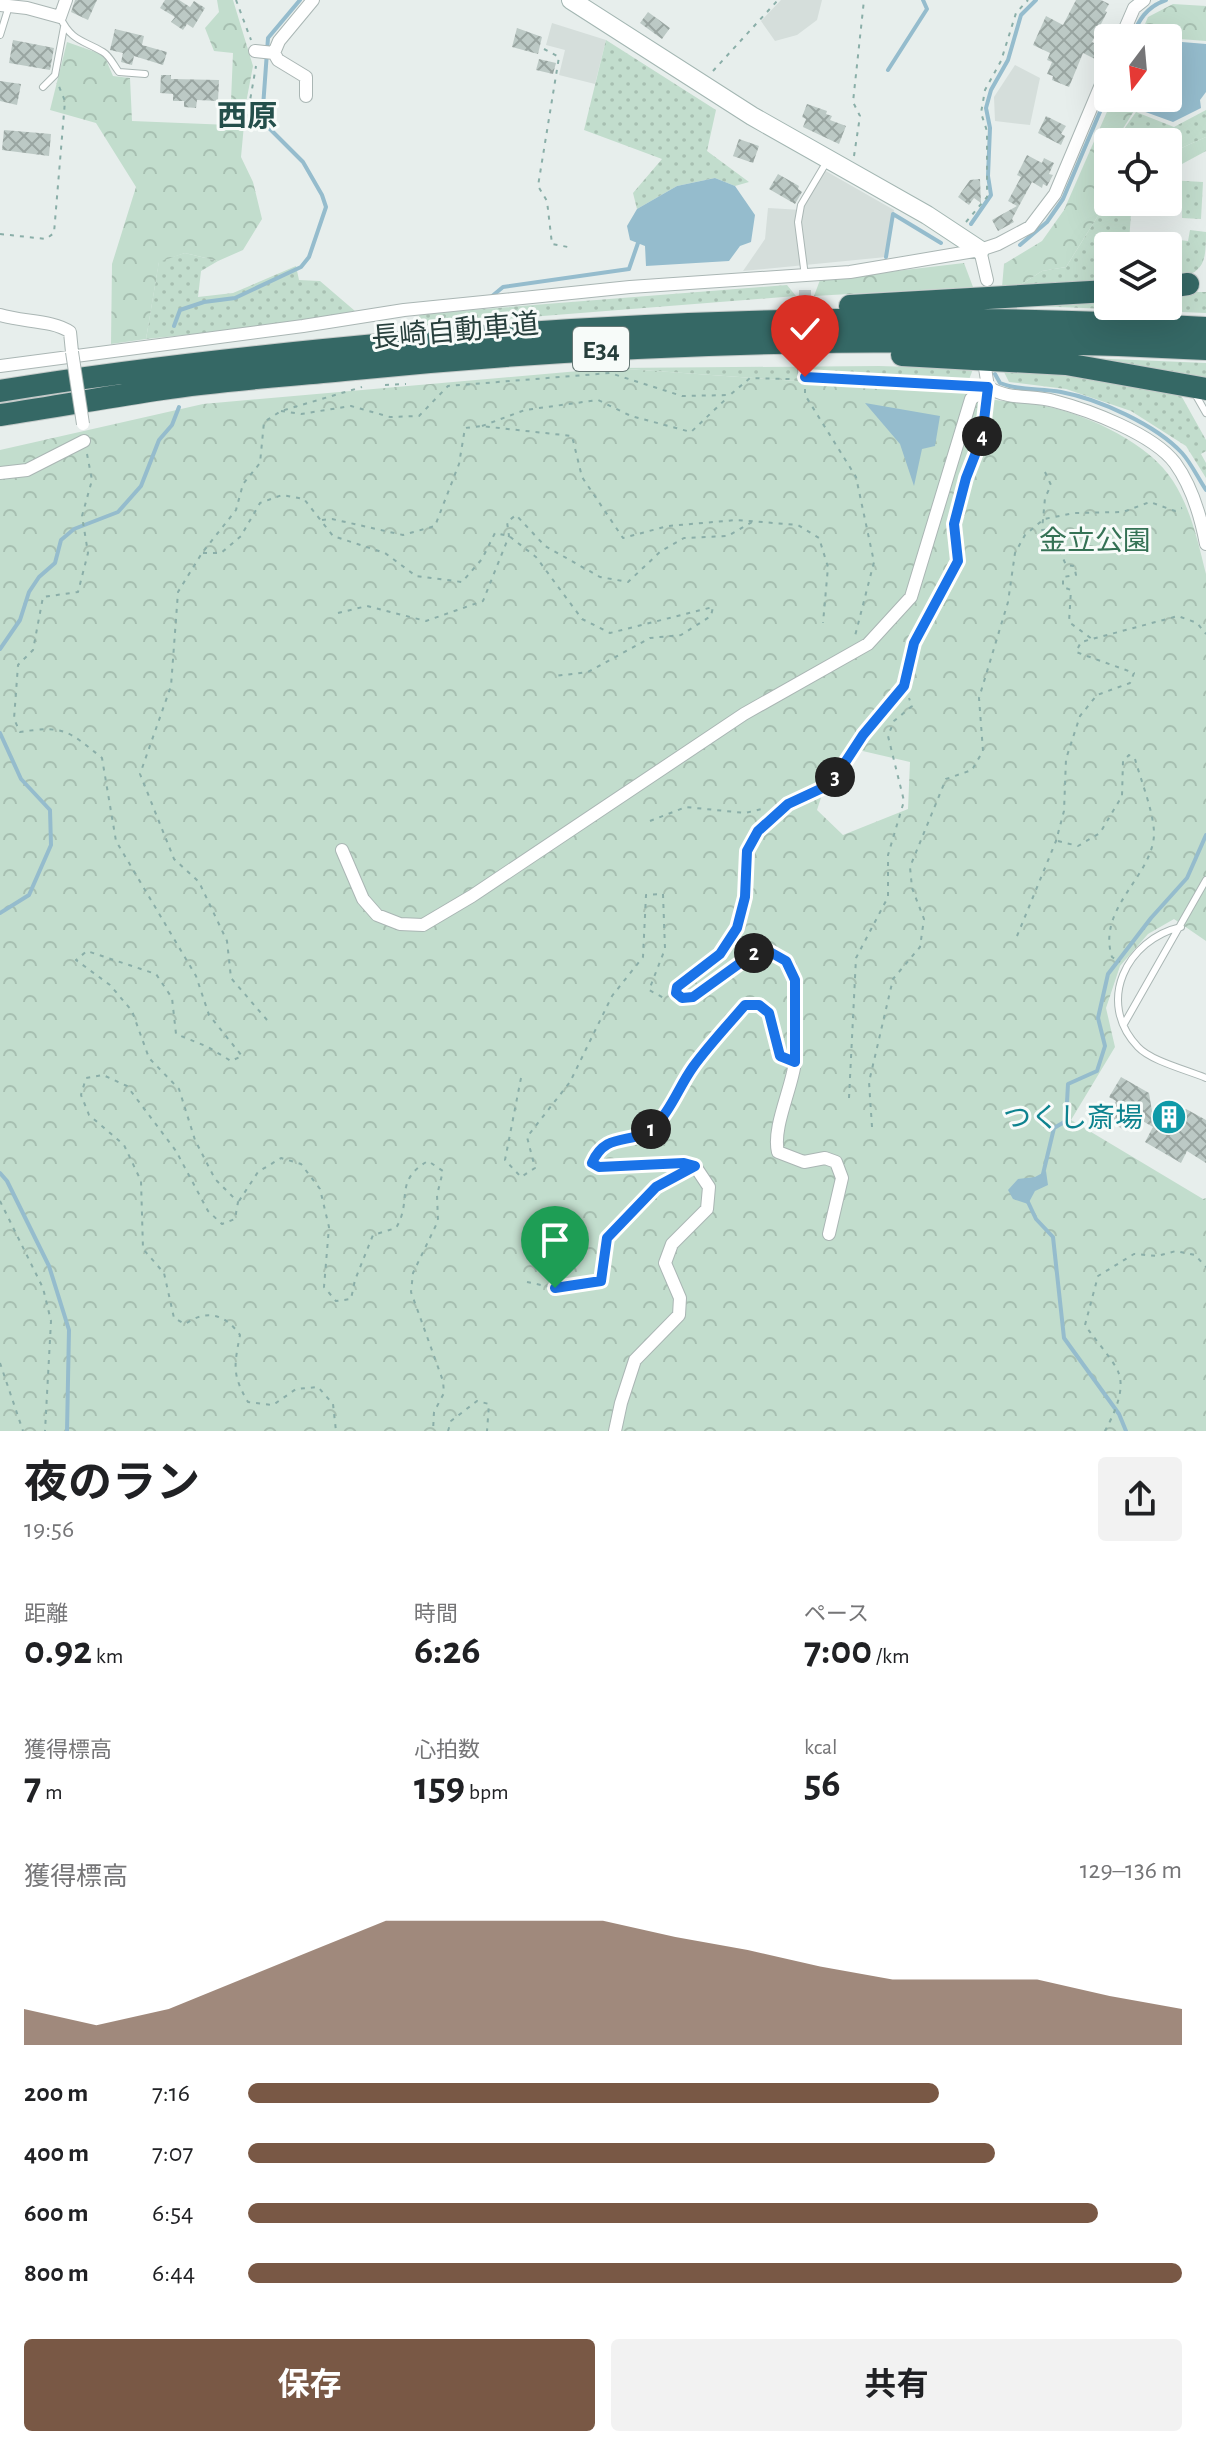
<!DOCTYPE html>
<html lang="ja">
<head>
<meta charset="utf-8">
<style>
	body { margin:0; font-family:"Alegreya Sans","Noto Sans JP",sans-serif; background:#f2f2f2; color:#202124; height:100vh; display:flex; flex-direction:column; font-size:30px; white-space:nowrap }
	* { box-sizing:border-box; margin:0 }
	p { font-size:26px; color:#757577 }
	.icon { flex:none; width:44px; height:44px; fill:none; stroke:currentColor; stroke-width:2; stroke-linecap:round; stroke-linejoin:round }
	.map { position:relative; height:1431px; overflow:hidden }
	.sheet { display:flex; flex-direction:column; background:#fff; flex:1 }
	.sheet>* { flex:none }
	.needle { width:52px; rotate:196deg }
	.buttons { position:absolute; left:1094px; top:24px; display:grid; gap:16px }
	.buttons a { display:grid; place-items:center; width:88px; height:88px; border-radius:8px; background:#fff; box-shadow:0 8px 32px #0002; font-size:40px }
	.pin { position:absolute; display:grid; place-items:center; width:68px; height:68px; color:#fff; margin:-82px -34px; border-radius:50% 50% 50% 0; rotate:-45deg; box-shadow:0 0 8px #0007 }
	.pin .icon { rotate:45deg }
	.km { position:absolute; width:40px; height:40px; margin:-20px; border-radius:50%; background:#222; color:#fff; font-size:22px; line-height:40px; text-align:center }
	.round { display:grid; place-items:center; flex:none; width:84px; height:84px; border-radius:8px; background:#f2f2f2 }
	.summary { display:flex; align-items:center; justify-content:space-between; height:136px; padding:0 24px }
	h1 { font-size:44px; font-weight:700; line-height:60px }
	.figures { display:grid; grid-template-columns:repeat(3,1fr); gap:12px; height:136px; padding:8px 24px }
	.figures div { display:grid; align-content:center }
	.figures b { font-size:40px; font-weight:700 }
	.figures small { font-size:22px; font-weight:400 }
	.figures p { font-size:22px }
	.chart { height:224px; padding:16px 24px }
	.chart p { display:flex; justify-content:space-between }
	.chart svg { width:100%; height:144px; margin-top:8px; fill:#795845; opacity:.7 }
	.button { display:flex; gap:16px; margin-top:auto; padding:16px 24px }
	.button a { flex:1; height:92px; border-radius:8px; background:#795845; color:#fff; font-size:32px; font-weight:700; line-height:92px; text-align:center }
	.button a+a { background:#f2f2f2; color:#202124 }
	ul { padding:0 24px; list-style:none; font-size:26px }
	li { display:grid; grid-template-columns:128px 96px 1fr; align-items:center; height:60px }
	li i { height:20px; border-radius:10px; background:#795845 }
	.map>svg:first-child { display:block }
	.built { fill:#d5dedb }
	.grass { fill:url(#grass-dots) }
	.forest { fill:url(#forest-crowns); fill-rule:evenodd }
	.water { fill:#95bccd }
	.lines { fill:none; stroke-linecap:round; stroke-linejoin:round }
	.stream { stroke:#95bccd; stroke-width:4 }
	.building { fill:url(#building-cross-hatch) }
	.street-tunnel { stroke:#c1cbc9; stroke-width:12; stroke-dasharray:12 6; stroke-linecap:butt }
	.lane-casing { stroke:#aab6b4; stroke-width:8 }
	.street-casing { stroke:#aab6b4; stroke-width:14 }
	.secondary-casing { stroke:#a3b6b2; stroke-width:20 }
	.highway-casing { stroke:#c3c9c8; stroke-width:24 }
	.path { stroke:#8aaea8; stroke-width:2; stroke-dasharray:4 6; stroke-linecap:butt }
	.lane { stroke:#fff; stroke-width:6 }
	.street { stroke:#fff; stroke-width:12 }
	.secondary { stroke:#fff; stroke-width:18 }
	.highway { stroke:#356865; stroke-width:22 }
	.street-bridge-casing { stroke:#aab6b4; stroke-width:14; stroke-linecap:butt }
	.street-bridge { stroke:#fff; stroke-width:12 }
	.route-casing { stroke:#fff; stroke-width:16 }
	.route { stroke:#1a73e8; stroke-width:10 }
	.labels { text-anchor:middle; stroke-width:6; stroke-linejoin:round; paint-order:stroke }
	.shield { fill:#f7fbf9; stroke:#657775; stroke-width:2 }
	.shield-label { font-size:26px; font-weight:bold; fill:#273f3c }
	.street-label { font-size:28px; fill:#273f3c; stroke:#f7fbf9 }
	.park-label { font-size:28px; fill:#357255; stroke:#f7fbf9 }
	.culture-label { font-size:28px; fill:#0d838f; stroke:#f7fbf9; text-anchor:end }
	.neighbourhood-label { font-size:30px; font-weight:bold; fill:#244f4b; stroke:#f7fbf9 }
</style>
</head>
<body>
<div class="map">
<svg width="1206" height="1431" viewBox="0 0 1206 1431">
	<defs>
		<pattern id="grass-dots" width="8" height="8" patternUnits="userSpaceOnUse" patternTransform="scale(2)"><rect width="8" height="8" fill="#c2ddcd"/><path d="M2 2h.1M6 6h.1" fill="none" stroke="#a7bfb1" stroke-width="1.8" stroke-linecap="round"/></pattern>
		<pattern id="forest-crowns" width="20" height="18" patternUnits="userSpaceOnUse" patternTransform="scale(2)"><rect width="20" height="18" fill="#c2ddcd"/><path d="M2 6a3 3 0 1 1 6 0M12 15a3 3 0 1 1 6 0" fill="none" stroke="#a7bfb1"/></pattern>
		<pattern id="building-cross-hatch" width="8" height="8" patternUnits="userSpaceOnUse" patternTransform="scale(2)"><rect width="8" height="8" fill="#bcc9c5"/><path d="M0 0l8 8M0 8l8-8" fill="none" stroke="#99a5a1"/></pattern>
	</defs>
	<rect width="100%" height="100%" fill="#e7eeec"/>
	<!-- built -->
	<path class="built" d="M781 0H822L817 20 797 35 775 41 761 21Z
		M552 23 606 40 595 84 559 75 565 50 546 45Z
		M1015 65 1040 78 1030 125 995 121 994 97Z
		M824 170 894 210 886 257 743 271 765 239 768 208 802 210Z"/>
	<!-- grass -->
	<path class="grass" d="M606 40 716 110 707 151 749 182 735 186 715 178 677 186 637 209 633 193 662 159 584 130Z
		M1206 110V137L1168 154V142H1135L1119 136 1136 112 1174 127Z
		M1168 180 1203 182 1201 219 1182 218V209L1161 208V202H1168Z
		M1119 202H1141V212L1131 213 1129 243 1154 246H1108V284L1019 286 1042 271 1066 267 1101 211 1118 207Z
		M1190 230 1206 232C1206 267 1203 272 1168 283V247L1171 239 1188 241Z
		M185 253 218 261 201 271 198 297 233 293 296 266 299 280 320 281 355 311 262 327 146 339 159 261Z
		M787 285 796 296 415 326 420 314Z
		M1168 292H1206V313L1008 305 1108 297V306H1168Z
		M1064 357 1206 363V379Z
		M879 366 973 369 964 393 613 368Z
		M1002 368 1178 390 1206 440V451L1201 454 1206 463V478L1186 446 1131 411 1066 389 1009 382Z"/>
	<!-- forest -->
	<path class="forest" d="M217 0H233L253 66 246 103 241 157 253 182 262 219 243 250 218 261 185 253 159 262 146 339 111 344 112 264 136 187 96 123 50 110 67 42 104 55 113 76 130 78 132 121 230 125 233 53 214 51 205 28 219 12Z
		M1173 4 1206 6V41L1180 39 1168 48V38H1139L1148 17Z
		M1113 98H1142L1119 135 1135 142H1108V202H1119V207L1101 211 1066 267 1042 271 1019 286 1002 287 1004 264 1042 241 1064 210Z
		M1206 137V151L1182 164 1168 166V154Z
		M964 263 973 287 814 296 820 280Z
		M613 368 964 393C992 403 1020 400 1049 407 1090 416 1150 444 1173 481 1191 509 1198 542 1206 574V941L1174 919 1148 934 1120 966 1106 1008 1115 1047 1071 1120 1203 1199 1206 1198V1431H0V450L203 404ZM854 749 910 762 908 809 843 835 817 810 830 770Z"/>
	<!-- water -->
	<path class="water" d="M1182 42 1206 44V92L1200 100 1201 108 1173 122 1140 110 1146 98H1168V54Z
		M715 178 735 186 755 215 751 242 740 246 729 261 646 266 645 246 630 240 627 226 637 209 677 186Z
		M865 403 940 416 935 446 922 449 914 486 900 444Z
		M1046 1171 1048 1185 1035 1191 1028 1204 1013 1199 1008 1190 1018 1179 1035 1177Z"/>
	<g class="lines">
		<!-- stream -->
		<path class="stream" d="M1131 38C1139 20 1146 7 1166 0
			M888 70 927 9 923 0
			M971 224 991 195 988 176 990 128 986 108 991 90 1008 60 1021 15 1036 0
			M1020 245 1047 222 1063 199 1108 93
			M886 257 893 214 941 243
			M491 297 503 287 629 269 638 243
			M174 326 180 310 204 302 235 298 301 267 309 257 326 207 322 195 303 162 262 121 268 38 300 0
			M995 374 1000 383C1020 391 1040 388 1061 392 1099 399 1156 425 1182 453 1191 463 1198 478 1206 490
			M0 649 20 620 29 592 39 577 55 563 61 540 74 529 118 512 141 486 159 440 172 425 179 407
			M0 733 21 779 50 810 51 845 29 895 0 913
			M0 1173 7 1181 49 1266 69 1330 67 1431
			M1043 1174 1054 1128 1066 1121 1068 1084 1097 1071 1105 1046 1098 1018 1108 974 1151 918 1187 878 1206 835
			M1028 1202 1036 1219 1053 1237 1064 1338 1119 1414 1126 1431"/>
	</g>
	<!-- building -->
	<path class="building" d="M75 0H97L88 20 71 12Z
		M165 0H179L190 7 194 1 205 8 193 28 187 24 183 30 171 22 175 17 160 8Z
		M1076 0H1101L1109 4 1105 11 1107 12 1092 42 1108 50 1101 62 1083 53 1069 87 1052 80 1053 76 1047 74 1052 62 1047 60 1050 53 1033 45 1046 16 1063 25Z
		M648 12 670 28 662 39 640 23Z
		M517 28 542 37 538 54 512 47Z
		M115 29 144 36 142 45 167 52 163 65 134 56 132 65 121 62 123 53 110 50Z
		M13 40 54 48 50 70 9 63Z
		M539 59 556 63 553 74 536 70Z
		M161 75H171V79L219 80 218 101 197 100 196 108 184 107V101H173V94L160 93Z
		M0 81 21 84 17 105 0 101Z
		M807 104 827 111 826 114 832 116 830 120 846 126 839 144 803 127 806 119 802 117Z
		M1046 116 1066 126 1061 134 1065 136 1061 145 1038 133Z
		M4 130 51 134 49 156 2 150Z
		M739 139 759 146 753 163 733 156Z
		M1027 155 1042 163 1044 158 1054 163 1049 174 1053 175 1047 186 1043 184 1042 188 1032 182 1012 219 1014 222 998 231 992 220 1017 206 1008 201 1021 177 1017 175Z
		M778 174 799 186 798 189 802 192 795 204 769 189Z
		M980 179 981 203 974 198 969 205 958 197 970 180Z
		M1121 1077 1149 1093 1152 1111 1160 1116 1186 1109 1206 1120V1163L1187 1151 1181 1163 1145 1142 1153 1127 1134 1116 1126 1131 1105 1119 1116 1101 1109 1097Z"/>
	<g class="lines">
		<!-- street-tunnel -->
		<path class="street-tunnel" d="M804 368 805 290"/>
		<!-- lane casing -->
		<g class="lane-casing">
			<path id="lane" d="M60 17C71 41 83 40 103 52 110 56 114 66 119 72L145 74
				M0 35 9 6
				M43 87 55 75 64 27
				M805 276 798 222 801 205 826 163
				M1194 392 1206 413
				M1181 927C1127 939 1095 1002 1138 1047 1151 1061 1187 1070 1206 1078
				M1124 1024 1206 880"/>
		</g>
		<!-- street casing -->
		<g class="street-casing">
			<path id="street" d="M0 5 27 8 60 17 66 0
				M1121 38 1134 8 1144 0
				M255 51 274 53
				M306 96V77L278 60 274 53 279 41 313 0
				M980 250 987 280
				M0 315C22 322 53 320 70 332L72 352
				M0 366 303 326 404 310 630 287 850 272 980 250 998 244 1030 227 1055 194 1108 68
				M804 368 805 377 988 387C1007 400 1033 395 1054 401 1089 410 1153 434 1175 463 1191 485 1201 518 1206 544
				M0 473 27 470 84 441
				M342 850 363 899 377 915 400 924 423 925 472 896 744 714 868 644 911 597 971 399 988 387
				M795 1062C792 1088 772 1128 778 1152L804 1162 825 1158 836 1162 842 1178 829 1234
				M615 1431 621 1403 635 1360 679 1315 680 1298 665 1263 672 1244 707 1209 709 1187 695 1166 684 1163 599 1167 592 1163C607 1128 636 1148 657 1124 672 1108 680 1085 693 1067 709 1045 728 1025 745 1005H759L769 1013 780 1056 795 1062V980L786 961 770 952 754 953 693 997 682 998 676 993 677 987 720 954 737 928 745 897 747 851 758 831 788 804 831 784 863 735 904 686 914 643 958 561 954 524 966 478 982 437 988 387 985 368"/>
		</g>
		<!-- secondary casing -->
		<g class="secondary-casing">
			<path id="secondary" d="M571 0 752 116 927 215 980 250"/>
		</g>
		<!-- highway casing -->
		<g class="highway-casing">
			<path id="highway" d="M1168 287 1188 284
				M850 306 1108 291
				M902 355 1066 364 1206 389
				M0 391C132 369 265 355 398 343 667 319 936 312 1206 328
				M0 415C54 407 108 397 162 389 222 380 283 376 344 370 630 341 918 334 1206 349"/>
		</g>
		<!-- path -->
		<path class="path" d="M236 0 251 40
			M544 49 559 57 538 186 547 201 552 244 568 247
			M713 71 778 0
			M247 118 256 66
			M854 156 860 116 853 102 864 0
			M966 222 987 197V131L981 113 985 90 1001 61 1016 13 1028 0
			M0 234 46 239 54 233 65 101 58 84
			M385 385 406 384
			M805 389V395L856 477 874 562 855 636
			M281 411 301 414 351 406 390 417 419 416 448 386 610 373 682 396 730 395 750 378 790 379
			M482 426 525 410 598 400 631 416 691 432 728 397
			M87 454 92 480 82 516 88 553 78 592 43 597 33 650 18 665 14 719 20 732C64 725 69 731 102 758L116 841 196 976 209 1015 242 1056 231 1061 208 1047 176 1034 172 998 156 974 87 951 76 960 110 985 132 1011 149 1058 179 1089 195 1140 215 1179 238 1202 235 1219 222 1224 208 1211 176 1151 127 1086 103 1075 86 1078 81 1095 89 1115 124 1145 141 1181 143 1249 164 1273 174 1318 185 1324C207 1309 225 1314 240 1335 234 1366 232 1375 248 1402L273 1405 296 1389 318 1387 333 1404 336 1431
			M1045 472 1051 485 1045 498 1042 530 1052 529 1056 534 1046 542 1050 549 1058 547 1066 565 1074 566 1076 575 1063 577V587L1071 590 1069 622 1092 639
			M322 520 332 519 403 535 435 526 459 464 465 428 481 426 572 436 582 477 623 538 668 526 737 520 798 525 819 538 828 567 823 623
			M203 553H221L241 536 260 503 282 495 304 499 333 536 385 553 416 576 462 582 482 559 495 533 509 536 536 557 582 619 610 633 713 607 711 616 681 635 650 638 588 672 555 676
			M338 613 367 606 426 621 483 601 509 536 507 522 516 515 545 546 600 577 628 582 661 551 684 538 728 536 752 522
			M650 821 686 807 745 813 762 809
			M1058 841 1078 846 1100 833 1122 796 1123 761 1129 755 1135 759C1141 781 1153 810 1154 832 1155 875 1096 907 1112 957L1120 962
			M1017 936 1056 841 1064 811 1066 759 1080 716 1097 695 1130 683 1134 673 1076 652 1081 642 1178 616 1197 623 1206 634
			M267 1020 231 978 227 941 199 882 174 859 140 774 171 686 178 592 202 553 236 510 243 484 260 463 264 422 281 411 362 387
			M521 1078 505 1160 521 1177 535 1168 527 1137 570 1082 612 996 643 957 646 895 663 894 665 949 649 990 664 998
			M849 1098 856 958 888 897V855L904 801 888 736 894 721 912 706 909 698
			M872 1127 869 1082 893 979 920 947 924 919 912 888 910 867 946 779 972 770 983 751 979 698 1008 602 1015 553 1025 535 1044 519 1074 513 1123 512 1150 502 1175 511 1182 508
			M0 1201 43 1288 51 1321 45 1431
			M239 1201 258 1172 281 1158 301 1164 320 1189 329 1227 324 1287 336 1301 351 1299 355 1280 373 1235 396 1228C413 1200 393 1181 428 1161L443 1171 437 1195 438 1221 413 1273 411 1292 443 1381 444 1393 434 1412 433 1431
			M527 1282 555 1288 601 1281 607 1238 656 1187 675 1177
			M0 1363 23 1431
			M448 1431 451 1421 477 1401 489 1404 487 1431
			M1105 1431C1113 1416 1125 1392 1119 1374 1116 1363 1092 1336 1085 1325L1098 1276 1134 1254 1157 1256 1176 1251 1195 1255 1206 1267"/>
		<!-- lane -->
		<use href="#lane" class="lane"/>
		<!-- street -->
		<use href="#street" class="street"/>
		<!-- secondary -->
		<use href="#secondary" class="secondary"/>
		<!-- highway -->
		<use href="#highway" class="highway"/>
		<!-- street-bridge casing -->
		<g class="street-bridge-casing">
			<path id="street-bridge" d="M72 352 83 424"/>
		</g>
		<!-- street-bridge -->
		<use href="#street-bridge" class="street-bridge"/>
	</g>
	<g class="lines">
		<!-- route casing -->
		<g class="route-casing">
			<path id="route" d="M555 1288 601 1281 607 1238 656 1187 695 1166 684 1163 599 1167 592 1163C607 1128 636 1148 657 1124 672 1108 680 1085 693 1067 709 1045 728 1025 745 1005H759L769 1013 780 1056 795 1062V980L786 961 770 952 754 953 693 997 682 998 676 993 677 987 720 954 737 928 745 897 747 851 758 831 788 804 831 784 863 735 904 686 914 643 958 561 954 524 966 478 982 437 988 387 805 377"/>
		</g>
		<!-- route -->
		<use href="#route" class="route"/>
	</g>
	<!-- icons -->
	<defs>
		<g id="building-disc" transform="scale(1.8)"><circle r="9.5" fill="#0f9aa8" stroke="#f7fbf9"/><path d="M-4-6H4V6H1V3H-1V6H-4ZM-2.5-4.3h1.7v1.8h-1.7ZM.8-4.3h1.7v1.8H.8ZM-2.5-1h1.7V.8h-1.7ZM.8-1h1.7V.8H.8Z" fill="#fff"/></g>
	</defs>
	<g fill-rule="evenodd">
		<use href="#building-disc" x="1169" y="1117"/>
	</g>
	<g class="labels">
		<!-- shield labels -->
		<rect class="shield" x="573" y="327" width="56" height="44" rx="6"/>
		<g class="shield-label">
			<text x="601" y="358">E34</text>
		</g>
		<!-- street labels -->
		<g class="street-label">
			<text transform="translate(455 330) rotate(-5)" y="10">長崎自動車道</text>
		</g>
		<!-- park labels -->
		<g class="park-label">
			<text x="1095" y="550">金立公園</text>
		</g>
		<!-- culture labels -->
		<g class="culture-label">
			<text x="1143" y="1127">つくし斎場</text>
		</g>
		<!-- neighbourhood labels -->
		<g class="neighbourhood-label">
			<text x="247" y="126">西原</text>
		</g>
	</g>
</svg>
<div class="buttons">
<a><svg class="needle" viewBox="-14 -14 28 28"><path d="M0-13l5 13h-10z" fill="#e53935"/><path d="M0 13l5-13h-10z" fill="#757577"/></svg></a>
<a><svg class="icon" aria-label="locate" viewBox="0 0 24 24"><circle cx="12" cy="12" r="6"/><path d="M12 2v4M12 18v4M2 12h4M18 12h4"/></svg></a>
<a><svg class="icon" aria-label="layers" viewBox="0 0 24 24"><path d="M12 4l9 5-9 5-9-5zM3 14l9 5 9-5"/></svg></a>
</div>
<div class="pin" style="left:555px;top:1288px;background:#1e9e55"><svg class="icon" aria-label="arrive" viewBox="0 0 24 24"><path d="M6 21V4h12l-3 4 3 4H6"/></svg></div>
<div class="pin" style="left:805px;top:377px;background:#d93025"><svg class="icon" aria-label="check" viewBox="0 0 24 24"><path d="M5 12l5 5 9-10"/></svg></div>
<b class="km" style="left:651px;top:1129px">1</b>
<b class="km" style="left:754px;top:953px">2</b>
<b class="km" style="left:835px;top:777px">3</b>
<b class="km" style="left:982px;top:436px">4</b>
</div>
<section class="sheet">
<div class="summary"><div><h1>夜のラン</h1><p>19:56</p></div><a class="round"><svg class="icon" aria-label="share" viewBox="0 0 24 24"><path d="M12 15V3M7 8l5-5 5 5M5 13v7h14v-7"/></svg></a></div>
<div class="figures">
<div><p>距離</p><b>0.92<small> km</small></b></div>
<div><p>時間</p><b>6:26</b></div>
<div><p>ペース</p><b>7:00<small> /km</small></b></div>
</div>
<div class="figures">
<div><p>獲得標高</p><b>7<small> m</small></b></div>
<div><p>心拍数</p><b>159<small> bpm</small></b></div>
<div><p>kcal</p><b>56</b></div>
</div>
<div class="chart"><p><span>獲得標高</span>129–136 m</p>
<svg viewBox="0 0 160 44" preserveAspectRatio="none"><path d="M0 44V33L10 38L20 33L30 24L40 15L50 6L60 6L70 6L80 6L90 11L100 15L110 20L120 24L130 24L140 24L150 29L160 33V44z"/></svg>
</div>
<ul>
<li><b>200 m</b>7:16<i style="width:74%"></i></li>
<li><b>400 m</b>7:07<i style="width:80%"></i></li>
<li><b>600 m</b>6:54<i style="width:91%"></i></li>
<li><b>800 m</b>6:44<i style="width:100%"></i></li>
</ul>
<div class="button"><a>保存</a><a>共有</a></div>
</section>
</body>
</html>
